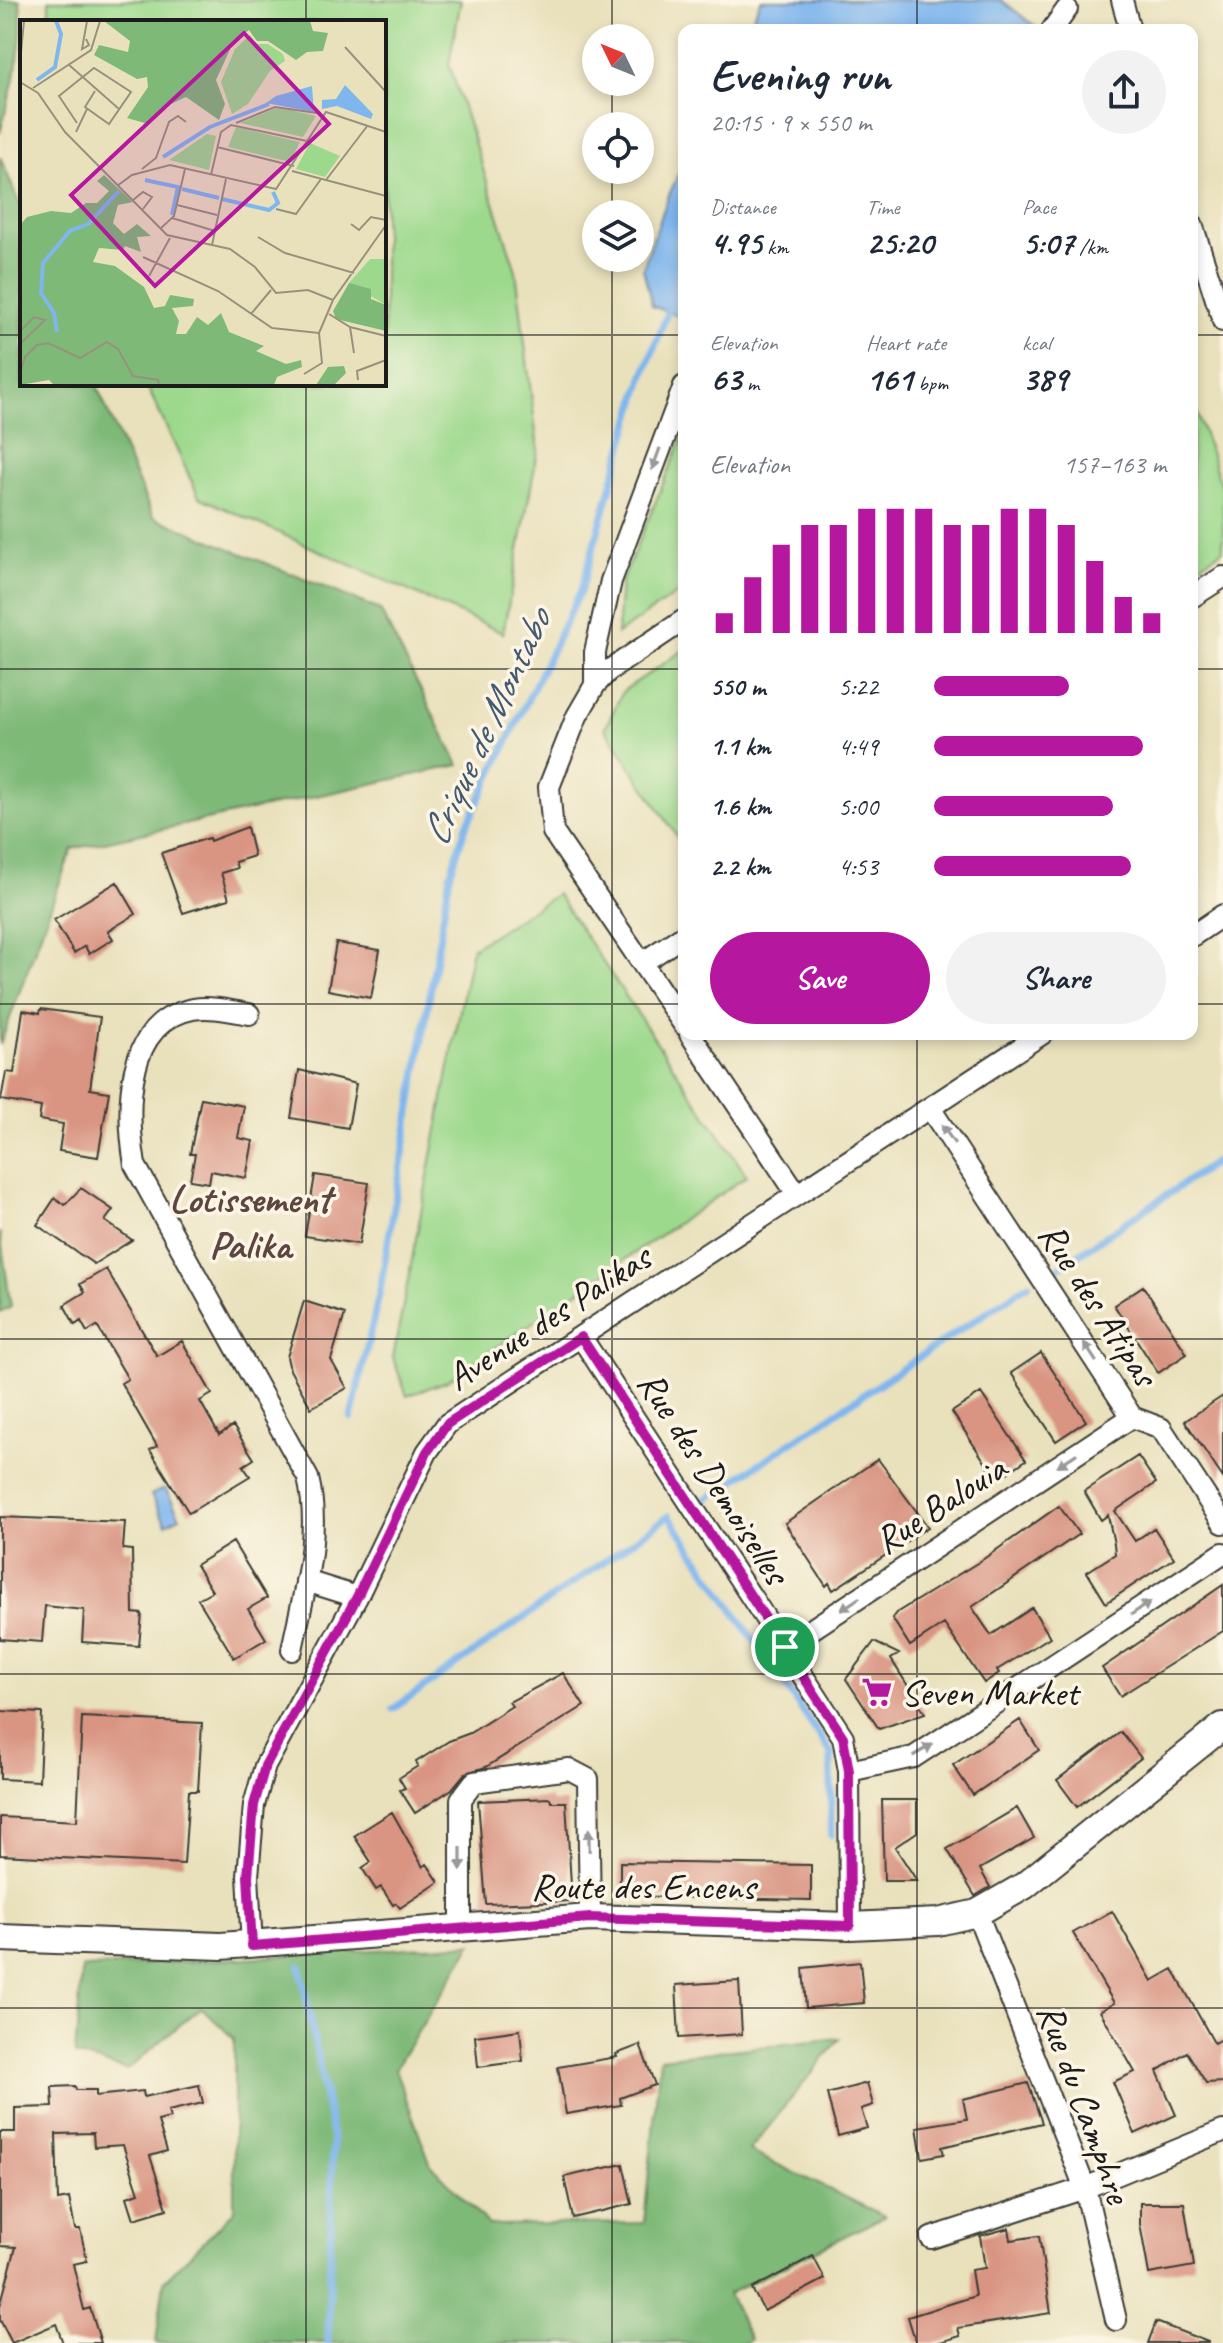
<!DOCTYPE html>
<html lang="en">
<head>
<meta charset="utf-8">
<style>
	body { margin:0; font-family:Caveat,sans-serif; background:#f2f2f3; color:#1f2937; height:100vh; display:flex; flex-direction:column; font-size:30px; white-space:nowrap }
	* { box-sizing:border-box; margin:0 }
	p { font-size:26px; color:#747a83 }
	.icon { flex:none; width:44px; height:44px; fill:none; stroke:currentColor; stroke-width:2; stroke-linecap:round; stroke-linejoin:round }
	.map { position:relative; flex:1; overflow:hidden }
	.side { position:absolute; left:678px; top:24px; width:520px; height:1016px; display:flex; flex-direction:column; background:#fff; border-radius:16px; box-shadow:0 4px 12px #0003 }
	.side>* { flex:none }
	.needle { width:52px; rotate:313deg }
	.buttons { position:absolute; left:582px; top:24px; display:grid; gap:16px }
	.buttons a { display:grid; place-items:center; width:72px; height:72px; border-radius:50%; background:#fff; box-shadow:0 4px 12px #0003; font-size:40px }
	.pin { position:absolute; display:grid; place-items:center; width:68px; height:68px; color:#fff; margin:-34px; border:4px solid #fff; border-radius:50%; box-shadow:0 2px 8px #0007 }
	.round { display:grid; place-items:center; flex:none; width:84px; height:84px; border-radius:42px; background:#f2f2f3 }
	.summary { display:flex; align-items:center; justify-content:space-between; height:136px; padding:0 32px }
	h1 { font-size:44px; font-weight:700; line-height:60px }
	.metrics { display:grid; grid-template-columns:repeat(3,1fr); gap:12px; height:136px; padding:8px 32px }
	.metrics div { display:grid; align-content:center }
	.metrics b { font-size:34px; font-weight:700 }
	.metrics small { font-size:22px; font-weight:400 }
	.metrics p { font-size:22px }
	.chart { height:224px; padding:16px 32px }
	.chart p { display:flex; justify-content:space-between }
	.chart svg { width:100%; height:144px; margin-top:8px; stroke:#b5179e; stroke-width:6 }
	.button { display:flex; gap:16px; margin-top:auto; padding:16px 32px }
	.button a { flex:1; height:92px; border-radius:48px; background:#b5179e; color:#fff; font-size:32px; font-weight:700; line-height:92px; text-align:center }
	.button a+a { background:#f2f2f3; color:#1f2937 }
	ul { padding:0 32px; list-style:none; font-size:26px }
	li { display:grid; grid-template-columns:128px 96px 1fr; align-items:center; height:60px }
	li i { height:20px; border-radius:10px; background:#b5179e }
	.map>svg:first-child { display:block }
	.green { fill:#9dd98d; stroke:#5c7a54; stroke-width:2 }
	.forest { fill:#7eb978; stroke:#4d6a4a; stroke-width:2 }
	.water { fill:#7fb6ee; stroke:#4e6985; stroke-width:2 }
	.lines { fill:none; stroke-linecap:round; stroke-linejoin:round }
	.stream { stroke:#7fb6ee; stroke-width:7 }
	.building { fill:#d99482 }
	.minor-casing { stroke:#3b3a34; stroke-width:24 }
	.tertiary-casing { stroke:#3b3a34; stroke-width:30 }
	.minor { stroke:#fff; stroke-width:20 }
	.tertiary { stroke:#fff; stroke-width:26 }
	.oneway { fill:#999 }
	.route-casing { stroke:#fff; stroke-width:16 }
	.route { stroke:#b5179e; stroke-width:10 }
	.grid { fill:none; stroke:#1c1c1c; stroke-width:2; stroke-opacity:0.55 }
	.labels { text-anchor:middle; stroke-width:7; stroke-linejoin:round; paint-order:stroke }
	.street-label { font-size:38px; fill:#1c1c1c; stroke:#fcf5e5 }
	.poi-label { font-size:38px; fill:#1c1c1c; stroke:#fcf5e5; text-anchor:start }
	.water-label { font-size:40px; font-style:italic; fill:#445a70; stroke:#fcf5e5 }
	.neighbourhood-label { font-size:40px; font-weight:bold; fill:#5e4640; stroke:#fcf5e5 }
	.inset-river { fill:none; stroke:#7fb6ee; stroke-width:4 }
	.inset-road { fill:none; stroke:#97927c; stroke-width:2 }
	.view { fill:#b5179e; fill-opacity:0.15; stroke:#b5179e; stroke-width:4 }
	.inset-edge { fill:none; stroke:#1c1c1c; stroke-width:4 }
</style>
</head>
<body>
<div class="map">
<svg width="1223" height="2343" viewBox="0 0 1223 2343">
	<rect width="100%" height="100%" fill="#fcf5e5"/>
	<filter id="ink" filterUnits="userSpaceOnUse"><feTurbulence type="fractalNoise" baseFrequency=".0125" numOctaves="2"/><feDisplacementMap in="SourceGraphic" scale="16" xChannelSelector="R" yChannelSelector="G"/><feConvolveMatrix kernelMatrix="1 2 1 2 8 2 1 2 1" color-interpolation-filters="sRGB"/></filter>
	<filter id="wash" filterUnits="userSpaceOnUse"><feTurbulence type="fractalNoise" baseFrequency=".006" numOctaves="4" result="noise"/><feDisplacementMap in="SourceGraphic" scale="32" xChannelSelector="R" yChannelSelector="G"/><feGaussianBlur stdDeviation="1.8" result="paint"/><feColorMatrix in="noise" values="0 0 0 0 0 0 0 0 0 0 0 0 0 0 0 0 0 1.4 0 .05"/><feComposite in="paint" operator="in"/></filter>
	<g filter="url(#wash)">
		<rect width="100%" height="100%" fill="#e9e1bc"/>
		<!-- green -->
		<path class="green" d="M49 0H461L449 64 516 271 538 450 503 633 199 497 146 384H384V22H49Z
			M1192 398 1223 491V550L1192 570Z
			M684 435V589L617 634 621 583Z
			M684 650V847L605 728 623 691Z
			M557 894 747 1176 447 1381 407 1396 393 1358 472 948Z"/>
		<!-- forest -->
		<path class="forest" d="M0 0H20C25 47 12 88 0 133Z
			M0 157 22 209V384H96L153 517 380 610 459 765 72 849 0 1045Z
			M0 1232 11 1307 0 1313Z
			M472 1944 395 2069 431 2165 489 2225 644 2223 660 2058 840 2038 749 2151 885 2216 728 2294 750 2339 745 2343H156L164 2281 234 2211V2039L201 2007 127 2070 75 2055 82 1968Z"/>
		<!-- water -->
		<path class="water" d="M761 0H1001L1035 26 1029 30H747Z
			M684 162V318L652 306 643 268 668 197Z
			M165 1488 180 1517 166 1524 151 1495Z"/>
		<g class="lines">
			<!-- stream -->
			<path class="stream" d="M1048 1275 1223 1157
				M351 1418 380 1290 450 875 465 829 581 590 644 374 671 304
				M702 1502 1029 1284
				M393 1709 669 1516 831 1753V1835
				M300 1966 333 2138 328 2343"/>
		</g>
		<g id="blocks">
			<!-- building -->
			<path class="building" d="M247 827 254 856 235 862 237 868 221 873 229 899 183 913 161 853 209 838 210 841Z
				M117 882 136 914 108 931 113 939 89 954 85 946 74 953 54 920Z
				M336 943 380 950 371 998 328 990Z
				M41 1009 100 1017 90 1089 109 1092 98 1157 59 1151 63 1124 39 1120 41 1107 1 1100 6 1072 14 1073 23 1010 40 1013Z
				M299 1070 356 1084 348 1128 291 1118Z
				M201 1098 244 1106 238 1138 253 1141 246 1178 211 1171 209 1183 190 1180 195 1154H190Z
				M315 1175 369 1183 359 1244 305 1236Z
				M81 1188 113 1210 105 1221 132 1240 94 1264 37 1225 55 1198 65 1205Z
				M106 1269 157 1356 182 1341 212 1394 200 1401 219 1435 233 1426 254 1459 243 1466 250 1476 189 1513 150 1450 157 1446 121 1383 128 1379 97 1326 87 1332 81 1321 75 1325 64 1305 85 1292 80 1284Z
				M1143 1286 1187 1354 1158 1373 1114 1305Z
				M304 1301 345 1314 331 1360 347 1388 311 1408 290 1370 287 1357Z
				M1041 1353 1086 1421 1056 1441 1011 1373Z
				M981 1393 1026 1460 997 1480 952 1412Z
				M1223 1396V1478L1185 1421Z
				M1138 1456 1156 1483 1115 1511 1135 1541 1154 1528 1174 1558 1106 1603 1087 1572 1115 1554 1114 1544 1108 1515 1101 1520 1084 1491Z
				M878 1459 928 1527 833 1590 829 1583 826 1586 785 1523Z
				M1059 1506 1079 1534 972 1607 991 1635 1032 1608 1050 1637 997 1670 999 1673 984 1683 944 1624 910 1646 892 1618 896 1613 982 1560Z
				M0 1517 125 1522 123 1549 132 1550 133 1613 142 1614 139 1646 82 1642 84 1610 45 1606 42 1642 0 1639Z
				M233 1542 267 1598 248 1609 266 1639 234 1658 198 1599 212 1591 196 1565Z
				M1223 1585V1631L1120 1696 1102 1668Z
				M874 1642 899 1654 891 1659 925 1713 879 1729 846 1679Z
				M563 1673 584 1706 486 1767 465 1773 452 1789 415 1813 400 1790 405 1788 399 1778 418 1766 416 1762 449 1741 470 1733 512 1706 509 1702Z
				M0 1711 42 1713 39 1781 0 1779Z
				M82 1717 202 1723 198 1791H189L184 1864 0 1855V1817L77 1821Z
				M1020 1720 1039 1750 973 1795 953 1765Z
				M1121 1732 1141 1758 1077 1807 1057 1780Z
				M550 1798 551 1802H566L572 1901 486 1904 478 1801Z
				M882 1800H917V1832L895 1847 917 1881H884Z
				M1017 1808 1034 1838 980 1869 990 1887 975 1896 947 1849Z
				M392 1812 423 1867 427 1864 439 1882 400 1908 396 1903 393 1905 381 1887 376 1890 362 1868 371 1862 354 1836Z
				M620 1862 811 1865V1900L620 1896Z
				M1112 1911 1152 1981 1173 1969 1214 2043 1223 2038V2082L1206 2083 1187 2052 1157 2071 1176 2115 1135 2134 1113 2082 1135 2072 1100 2011 1114 2003 1073 1933Z
				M860 1962 864 2003 806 2008 803 1968Z
				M739 1981 742 2034 679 2038 676 1985Z
				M520 2030 523 2061 478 2067 475 2036Z
				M640 2045 655 2085 620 2098 621 2105 566 2114 558 2067 617 2057 616 2054Z
				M867 2083 873 2105 861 2109 867 2128 838 2136 827 2094Z
				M1028 2083 1042 2123 942 2147 944 2154 922 2158 917 2127 967 2119 963 2099Z
				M199 2085 203 2103 168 2111 170 2118 158 2121 167 2151 150 2156 167 2209 134 2219 127 2197 139 2193 123 2145 94 2147 93 2133 56 2134 58 2200 69 2198 75 2229H80L87 2261 73 2264 84 2310 90 2308 101 2343H63L56 2324 12 2343 0 2320V2306L16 2247 0 2246V2132H15V2108L53 2107 52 2087 75 2086 76 2090H96V2096L143 2091 144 2097Z
				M623 2164 632 2204 573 2218 564 2177Z
				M1140 2203H1184L1194 2266 1149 2274 1140 2224Z
				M1009 2228 1011 2240 1039 2236 1051 2313 958 2328 960 2336 937 2343H916L908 2317 975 2296 971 2270 985 2268 980 2236Z
				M813 2256 825 2279 764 2311 752 2289Z
				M1156 2322 1208 2342V2343H1148Z"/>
		</g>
	</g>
	<g filter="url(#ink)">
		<use href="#blocks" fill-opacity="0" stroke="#3b3a34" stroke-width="2"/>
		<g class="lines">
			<!-- minor casing -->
			<g class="minor-casing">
				<path id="minor" d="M1122 0 1130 30
					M1052 30 1067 9
					M1192 224 1223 321
					M1192 597 1223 577
					M684 620 608 671 595 685 577 716 549 787 553 832 684 1025
					M595 685V652L611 581 684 386
					M1192 936 1223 915
					M642 963 684 935
					M249 1014C231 1011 211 1006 193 1009 124 1022 126 1110 135 1165L308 1478C322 1535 303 1594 292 1650
					M690 1034 797 1194
					M930 1108 1132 1417 1161 1428 1223 1523
					M581 1337 843 1737 849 1771 850 1926
					M306 1581 357 1597
					M785 1647 1132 1417
					M849 1771 914 1757 1223 1553
					M977 1913 1085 2188 1116 2320
					M461 1928V1799L474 1782 569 1769 588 1779 590 1918
					M252 1946 248 1876 254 1805 265 1766 357 1597 427 1452 447 1424 1042 1034
					M931 2238 1085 2188 1223 2131"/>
			</g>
			<!-- tertiary casing -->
			<g class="tertiary-casing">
				<path id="tertiary" d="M0 1938 221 1946 590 1918 850 1926 938 1922 977 1913 1024 1886 1223 1726"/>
			</g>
			<!-- minor -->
			<use href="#minor" class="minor"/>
			<!-- tertiary -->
			<use href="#tertiary" class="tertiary"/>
		</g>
		<!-- one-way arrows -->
		<defs><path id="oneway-solid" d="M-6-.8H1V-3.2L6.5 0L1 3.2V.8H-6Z" transform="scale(2)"/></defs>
		<g class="oneway">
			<use href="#oneway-solid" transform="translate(656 459) rotate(110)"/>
			<use href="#oneway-solid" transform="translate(948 1134) rotate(-124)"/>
			<use href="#oneway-solid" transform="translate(1090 1352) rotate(-123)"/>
			<use href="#oneway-solid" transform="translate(1067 1460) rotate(147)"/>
			<use href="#oneway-solid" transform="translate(850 1604) rotate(146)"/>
			<use href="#oneway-solid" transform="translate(1141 1608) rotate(-34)"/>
			<use href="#oneway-solid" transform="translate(923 1750) rotate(-30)"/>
			<use href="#oneway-solid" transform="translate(589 1840) rotate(-91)"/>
			<use href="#oneway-solid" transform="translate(461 1859) rotate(90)"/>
		</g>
	</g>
	<g class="lines" filter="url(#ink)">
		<!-- route casing -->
		<g class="route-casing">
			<path id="route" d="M581 1337 843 1737 849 1771 850 1926 590 1918 252 1946 248 1876 254 1805 265 1766 357 1597 427 1452 447 1424Z"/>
		</g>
		<!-- route -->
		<use href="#route" class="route"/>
	</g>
	<!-- grid -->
	<path class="grid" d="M306 0V22M612 0V38M917 0V30M612 82V126M612 170V214M612 258V2343M0 335H22M384 335H684M1192 335H1223M306 384V2343M0 669H684M1192 669H1223M0 1004H684M1192 1004H1223M917 1034V2343M0 1339H1223M0 1674H1223M0 2008H1223"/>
	<!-- icons -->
	<defs>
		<g id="supermarket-bare" transform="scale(2.4)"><path d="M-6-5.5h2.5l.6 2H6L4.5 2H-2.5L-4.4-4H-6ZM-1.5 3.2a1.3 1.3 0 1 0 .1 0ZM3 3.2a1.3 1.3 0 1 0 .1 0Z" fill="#b5179e" stroke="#fcf5e5" stroke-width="2.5" paint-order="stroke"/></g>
	</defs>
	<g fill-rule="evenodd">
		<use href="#supermarket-bare" x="877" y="1692"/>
	</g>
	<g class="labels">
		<!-- street labels -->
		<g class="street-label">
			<text transform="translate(1099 1304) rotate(57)" y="13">Rue des Atipas</text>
			<text transform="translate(548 1317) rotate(-33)" y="13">Avenue des Palikas</text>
			<text transform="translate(714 1477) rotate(57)" y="13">Rue des Demoiselles</text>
			<text transform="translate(940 1504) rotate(-33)" y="13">Rue Balouia</text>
			<text x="643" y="1899">Route des Encens</text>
			<text transform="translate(1085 2103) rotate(70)" y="13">Rue du Camphre</text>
		</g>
		<!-- poi labels -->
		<g class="poi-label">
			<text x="901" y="1705">Seven Market</text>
		</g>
		<!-- water labels -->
		<g class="water-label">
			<text transform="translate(485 727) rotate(-65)" y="14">Crique de Montabo</text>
		</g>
		<!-- neighbourhood labels -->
		<g class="neighbourhood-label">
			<text x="250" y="1212">Lotissement<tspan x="250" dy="46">Palika</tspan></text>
		</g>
	</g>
	<!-- overview -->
	<g transform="translate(20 20)">
		<rect width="366" height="366" fill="#e9e1bc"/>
		<path d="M230 15 237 24H248L263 34 265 41 250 51 228 84 212 94 201 62 215 29ZM254 89 261 88 296 96 283 117 220 103ZM216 107 280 122 270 142 208 127ZM187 114 196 116 189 150 149 140ZM290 123 320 136 305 157 276 149ZM350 239H366V285L329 263Z" fill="#9dd98d"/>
		<path d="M84 1H290L293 11 308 13 303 31 287 32 276 40 248 21H237L229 10 213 23 196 60 205 84 199 100 166 77 142 88 128 104 107 98 128 67 127 57 117 59 74 35 79 25 108 32 110 21ZM84 155 113 182 98 185 93 203 104 214 117 204 131 216 117 217 121 232 105 226 103 230 79 228 73 242 95 246 124 267 134 288 145 286 150 275 174 279 173 286 152 288 159 301 156 314H166L177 297 188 305 201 293 209 312 244 326 236 331 266 344 281 340 282 347 257 357 254 365H34L29 360 0 365V205L7 197 31 191 51 193 66 183H77L89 171 77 161ZM329 263 351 269V279L366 285V311L316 299 313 291ZM324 346 326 353 314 365H296L308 347Z" fill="#7eb978"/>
		<path d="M325 65 353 94 351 99 317 86 302 89V80L316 79ZM292 66 294 92 246 83 256 76Z" fill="#7fb6ee"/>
		<path class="inset-river" d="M17 60 35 47 41 14 36 1M143 137 190 107 249 84M125 160 158 167 152 195M162 169 199 178M202 179 249 190 258 183 253 172M37 312 34 293 21 273 23 243 50 211 68 204 99 171"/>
		<path class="inset-road" d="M66 19 69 25 62 29 67 1M325 27 366 72M0 43 4 1M48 44 99 89M0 62 18 73 45 112 147 215 210 229 235 247 256 273 288 270 313 280M13 68 71 30 80 1M57 103 39 76 74 48 111 72 89 104 65 87 75 71M216 103 255 87 297 93M56 112 67 89M197 127 274 146M122 149 136 138 149 102 158 96 166 102M272 151 366 176M191 155 201 112 211 105 287 121M306 160 348 105M97 166 112 155 150 145 256 169 306 92 366 112M113 180 123 172 132 177 123 189M157 185 197 195M256 189 276 194 301 159M152 198 195 211M331 204 339 210 351 197 366 200M140 209 154 196 165 149M238 217 265 233 334 253M192 225 206 159M123 237 198 271 252 308 299 313M129 256 150 218M231 294 251 270M309 294 330 307 366 316M330 307 334 333M0 311 14 297 25 300 0 324M299 313 313 280 366 205M0 354 5 337 17 325 28 323 60 338 87 322 98 329 113 356 138 360 139 365M284 354 302 343 299 313M338 360 337 351 366 340"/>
		<path class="view" d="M224 13 309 104 135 266 51 175Z"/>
		<rect width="366" height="366" class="inset-edge"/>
	</g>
</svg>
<div class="buttons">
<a><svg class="needle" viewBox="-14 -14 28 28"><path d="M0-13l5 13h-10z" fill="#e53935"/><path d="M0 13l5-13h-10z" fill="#747a83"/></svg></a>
<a><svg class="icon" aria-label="locate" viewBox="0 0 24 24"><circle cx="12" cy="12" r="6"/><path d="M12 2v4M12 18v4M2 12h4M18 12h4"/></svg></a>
<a><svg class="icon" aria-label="layers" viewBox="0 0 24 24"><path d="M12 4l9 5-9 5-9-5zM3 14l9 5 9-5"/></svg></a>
</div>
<div class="pin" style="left:785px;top:1647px;background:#1e9e55"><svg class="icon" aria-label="arrive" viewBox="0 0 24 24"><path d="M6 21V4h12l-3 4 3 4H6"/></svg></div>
<section class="side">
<div class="summary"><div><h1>Evening run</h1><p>20:15 · 9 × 550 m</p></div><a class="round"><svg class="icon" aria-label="share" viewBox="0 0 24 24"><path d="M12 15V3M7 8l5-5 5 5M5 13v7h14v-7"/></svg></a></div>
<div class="metrics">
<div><p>Distance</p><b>4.95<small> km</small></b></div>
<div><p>Time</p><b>25:20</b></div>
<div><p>Pace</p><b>5:07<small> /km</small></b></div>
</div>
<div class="metrics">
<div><p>Elevation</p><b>63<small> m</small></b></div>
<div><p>Heart rate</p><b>161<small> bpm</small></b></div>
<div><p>kcal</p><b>389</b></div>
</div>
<div class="chart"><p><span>Elevation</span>157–163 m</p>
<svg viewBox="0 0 160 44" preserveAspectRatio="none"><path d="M5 44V38M15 44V27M25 44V17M35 44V11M45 44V11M55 44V6M65 44V6M75 44V6M85 44V11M95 44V11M105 44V6M115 44V6M125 44V11M135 44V22M145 44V33M155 44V38"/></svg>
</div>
<ul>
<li><b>550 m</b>5:22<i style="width:58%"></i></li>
<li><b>1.1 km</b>4:49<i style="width:90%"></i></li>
<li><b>1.6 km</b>5:00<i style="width:77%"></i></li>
<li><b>2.2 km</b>4:53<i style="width:85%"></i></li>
</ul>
<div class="button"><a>Save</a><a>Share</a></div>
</section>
</div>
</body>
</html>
